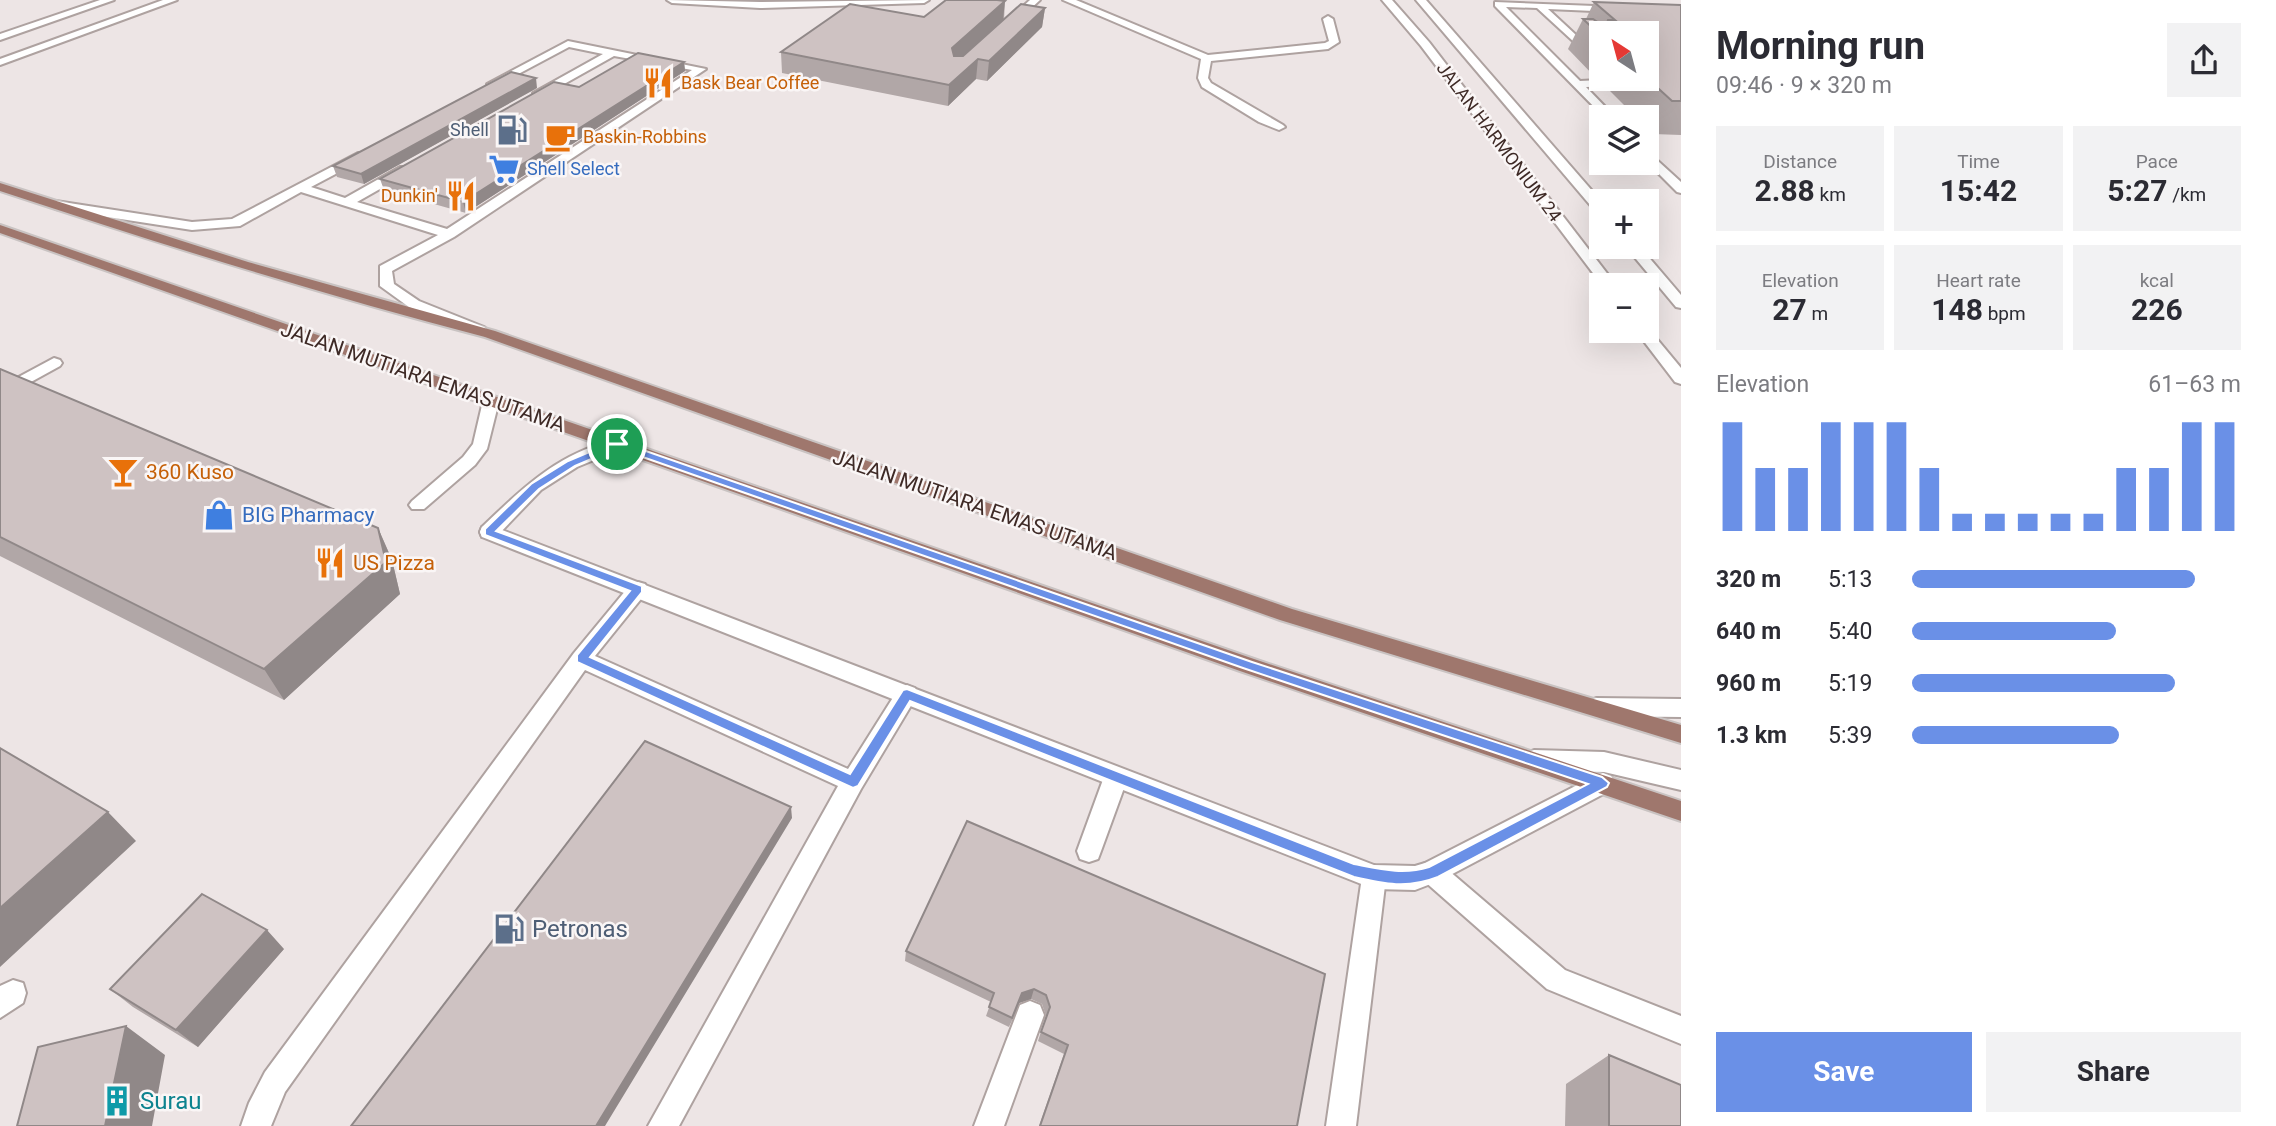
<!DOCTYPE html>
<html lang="en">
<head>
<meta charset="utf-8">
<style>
	body { margin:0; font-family:Roboto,sans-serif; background:#f2f2f3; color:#2b2b33; height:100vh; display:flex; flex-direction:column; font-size:26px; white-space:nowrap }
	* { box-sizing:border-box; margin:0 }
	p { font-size:23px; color:#7c7c81 }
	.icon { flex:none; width:38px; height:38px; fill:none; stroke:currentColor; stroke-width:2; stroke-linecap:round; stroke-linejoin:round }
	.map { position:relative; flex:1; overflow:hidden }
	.details { display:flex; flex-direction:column; background:#fff; width:595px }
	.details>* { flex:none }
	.needle { width:46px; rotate:324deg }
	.fabs { position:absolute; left:1589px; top:21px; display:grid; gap:14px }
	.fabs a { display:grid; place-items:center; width:70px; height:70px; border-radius:0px; background:#fff; box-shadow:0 7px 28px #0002; font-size:35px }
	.pin { position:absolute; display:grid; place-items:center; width:60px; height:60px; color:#fff; margin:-30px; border:4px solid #fff; border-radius:50%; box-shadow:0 2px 7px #0007 }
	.round { display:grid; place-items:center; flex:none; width:74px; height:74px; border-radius:0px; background:#f2f2f3 }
	.head { display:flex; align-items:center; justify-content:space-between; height:119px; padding:0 35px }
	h1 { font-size:38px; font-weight:700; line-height:52px }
	.stats { display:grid; grid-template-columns:repeat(3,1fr); gap:10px; height:119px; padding:7px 35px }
	.stats div { display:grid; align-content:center; border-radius:0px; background:#f2f2f3; text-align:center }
	.stats b { font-size:30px; font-weight:700 }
	.stats small { font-size:19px; font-weight:400 }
	.stats p { font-size:19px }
	.chart { height:196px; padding:14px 35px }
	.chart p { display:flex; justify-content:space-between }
	.chart svg { width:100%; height:126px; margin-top:7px; stroke:#6a90e7; stroke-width:6 }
	.button { display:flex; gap:14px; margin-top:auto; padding:14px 35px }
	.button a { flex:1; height:80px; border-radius:0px; background:#6a90e7; color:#fff; font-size:28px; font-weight:700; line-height:80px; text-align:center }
	.button a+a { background:#f2f2f3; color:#2b2b33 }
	ul { padding:0 35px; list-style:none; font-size:23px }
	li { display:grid; grid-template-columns:112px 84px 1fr; align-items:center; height:52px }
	li i { height:18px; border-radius:9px; background:#6a90e7 }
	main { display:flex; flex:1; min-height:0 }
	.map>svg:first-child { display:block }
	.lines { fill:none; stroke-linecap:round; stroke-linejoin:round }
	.service-casing { stroke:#aea2a0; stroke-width:4 }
	.minor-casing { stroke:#aea2a0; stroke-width:4 }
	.tertiary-casing { stroke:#aea2a0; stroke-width:4 }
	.primary-casing { stroke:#c9c3c2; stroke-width:4 }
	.service { fill:#fff; fill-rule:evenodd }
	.minor { fill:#fff; fill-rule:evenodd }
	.tertiary { fill:#fff; fill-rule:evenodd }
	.primary { fill:#9f776d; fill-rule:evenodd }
	.wall { fill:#b1a7a7 }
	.shaded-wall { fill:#908888 }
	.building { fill:#cec2c2; stroke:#908888; stroke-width:2 }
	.route { fill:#6a90e7; stroke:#fff; stroke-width:2; fill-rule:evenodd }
	.labels { text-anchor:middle; stroke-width:5; stroke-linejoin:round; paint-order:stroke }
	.far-food-label { font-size:18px; fill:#c56008; stroke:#faf6f6; text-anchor:start }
	.far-service-label { font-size:18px; fill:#4e5e75; stroke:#faf6f6; text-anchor:end }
	.far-street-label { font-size:18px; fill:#3e2a26; stroke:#faf6f6 }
	.far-shop-label { font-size:18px; fill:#366cbe; stroke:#faf6f6; text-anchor:start }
	.street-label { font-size:21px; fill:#3e2a26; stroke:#faf6f6 }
	.food-label { font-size:21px; fill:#c56008; stroke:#faf6f6; text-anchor:start }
	.shop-label { font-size:21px; fill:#366cbe; stroke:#faf6f6; text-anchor:start }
	.near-service-label { font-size:24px; fill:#4e5e75; stroke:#faf6f6; text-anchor:start }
	.near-culture-label { font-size:24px; fill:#0d838f; stroke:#faf6f6; text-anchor:start }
</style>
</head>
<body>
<main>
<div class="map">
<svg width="1681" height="1126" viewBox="0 0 1681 1126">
	<rect width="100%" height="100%" fill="#ede5e5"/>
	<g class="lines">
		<!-- service casing -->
		<g class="service-casing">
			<path id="service" d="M100 0H114L0 40V34Z
				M163 0H177L0 65V59Z
				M1030 0H1040L1013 25H1007V21Z
				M1063 0H1076L1208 55 1325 43 1329 41 1323 19 1328 16 1333 19 1339 42 1328 49 1211 61 1208 78 1211 83 1283 125 1285 127 1279 130 1259 122 1202 87 1198 78 1201 59Z
				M1495 2 1620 7V11L1617 12 1548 9 1590 48V52L1586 53 1537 8 1506 7 1580 81 1620 79 1618 85 1614 86 1586 87 1615 117H1604L1495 6Z
				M568 41 706 69 454 237 392 271 394 284 419 301 484 327 487 330 484 333H474L409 307 380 286V266L438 235 301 192 240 226 192 230 56 209 50 205 56 201 192 222 232 219 358 153 362 154V160L311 187 345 198 400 167H408V173L357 202 447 229 692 70 614 56 541 97H533V93L603 54 569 47 496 86 487 84Z
				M1647 151 1681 182V193L1677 192 1647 162Z
				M54 358 60 360 62 363 60 366 0 399V387Z
				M491 396 499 401 487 449 475 465 424 509H412L409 505 412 501 463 457 473 444 483 401Z
				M617 439 623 440 626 444 623 448 577 467 541 490 496 537H482L480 532 482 527C525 486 557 454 617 439Z
				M638 582 645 584 648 589 645 594 595 656 848 769 899 688 907 685 915 688 918 694 861 789 679 1126H648L838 786 585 670 285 1092 271 1126H241L249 1103 265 1072 574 653 631 584Z
				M1116 767 1124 770 1128 777 1101 851 1098 859 1089 862 1080 859 1077 851 1104 777 1108 770Z
				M1432 861 1441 864 1565 970 1681 1016V1044L1547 989 1423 880 1420 872 1423 864Z
				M1374 865 1383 869 1386 877 1356 1126H1326L1362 877 1365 869Z
				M13 980 23 983 26 993 23 1003 0 1018V986Z
				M1030 1001 1040 1005 1044 1015 1004 1126H974L1020 1005Z"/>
		</g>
		<!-- minor casing -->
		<g class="minor-casing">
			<path id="minor" d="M489 525 1374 865 1415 866 1425 863 1595 776 1603 773 1611 776 1615 783 1611 790 1441 880 1415 890 1374 889 482 537 480 532 482 527Z"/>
		</g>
		<!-- tertiary casing -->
		<g class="tertiary-casing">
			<path id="tertiary" d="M667 0 760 2 929 0 924 3 760 8 672 3Z
				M1382 0H1392L1429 42 1616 285H1602L1421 46Z
				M1416 0H1426L1601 201V213L1596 212Z
				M1626 247H1640L1681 295V308L1676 307Z
				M1647 327 1681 368V384L1675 382 1636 331H1647Z
				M1596 698 1681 699V717L1596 716 1588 713 1585 707 1588 701Z
				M1534 750 1604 752 1681 770V790L1604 772 1534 770 1526 767 1523 760 1526 753Z"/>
		</g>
		<!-- primary casing -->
		<g class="primary-casing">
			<path id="primary" d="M0 183 248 262 495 331 1292 609 1681 725V743L1280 620 485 337C321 294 160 244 0 191Z
				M0 225 1254 659 1681 801V821L1240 671 0 233Z"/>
		</g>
		<!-- service -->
		<use href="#service" class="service"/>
		<!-- minor -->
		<use href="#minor" class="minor"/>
		<!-- tertiary -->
		<use href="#tertiary" class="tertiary"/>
		<!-- primary -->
		<use href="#primary" class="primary"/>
	</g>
	<!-- wall -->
	<path class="wall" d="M1005 1 1004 20 1045 8 1042 27 987 81 976 79 948 106 782 73 781 52 924 17Z
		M1594 2 1681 5V135L1653 134 1647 128V117H1636L1608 89 1613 79H1647V33H1601V78H1596L1568 49 1583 19H1586Z
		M684 62 685 71 466 213 384 190 380 179 579 87Z
		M537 88 364 184 337 177 333 166Z
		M0 369 378 528 392 560 400 594 284 700 0 556Z
		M967 821 1297 1126H1039L1064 1054 1038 1041 1046 1016 1042 1004 1031 999 1019 1003 1009 1027 986 1016 991 1002 905 961 906 951Z
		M284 949 198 1047 133 1007 110 989Z
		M1609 1055 1681 1126H1565L1566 1084Z"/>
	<!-- shaded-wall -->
	<path class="shaded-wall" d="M1005 1 1003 20 950 68 952 48Z
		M1045 8 1042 27 987 81 989 61Z
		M978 59 976 79 948 106 949 85Z
		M684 62 685 71 466 213 463 202Z
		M536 78 537 88 364 184 361 174Z
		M378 528 392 560 400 594 284 700 264 669Z
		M791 807 792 818 605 1126H596Z
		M108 812 136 841 0 967V908Z
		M267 930 284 949 198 1047 176 1030Z
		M1034 989 1031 999 1019 1003 1009 1027 1022 993Z
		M126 1026 165 1055 152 1126H105Z"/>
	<!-- building -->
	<path class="building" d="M946 0H997L1005 1 952 48 954 56H963L1021 4 1045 8 989 61 978 59 949 85 781 52 850 4 924 17Z
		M1594 2 1681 5V101H1672L1647 78V33H1601V36L1583 19H1593L1602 25 1607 23 1608 20H1615Z
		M638 53 684 62 463 202 380 179 554 82 579 87Z
		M511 72 536 78 361 174 333 166Z
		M0 369 378 528 386 562 264 669 0 537Z
		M645 741 791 807 596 1126H351Z
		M0 748 108 812 0 908Z
		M967 821 1325 974 1297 1126H1040L1068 1045 1041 1032 1050 1007 1046 995 1034 989 1022 993 1012 1018 989 1007 994 993 906 951Z
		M202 894 267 930 176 1030 110 989Z
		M126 1026 105 1126H17L38 1047Z
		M1609 1055 1681 1085V1126H1609Z"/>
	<!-- route -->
	<path class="route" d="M613 442H620L1252 662 1602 777 1609 783 1607 787 1438 877C1408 889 1384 884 1354 877L910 701 858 786 853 788 577 662V655L630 591 485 535V529L531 484 568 461ZM617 448 1243 668 1588 784 1429 867C1403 875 1380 869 1354 864L907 689 903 690 850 774 590 657 642 592V586L496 531 539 489 575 466Z"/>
	<!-- icons -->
	<defs>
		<g id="restaurant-bare" transform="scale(2.415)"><path d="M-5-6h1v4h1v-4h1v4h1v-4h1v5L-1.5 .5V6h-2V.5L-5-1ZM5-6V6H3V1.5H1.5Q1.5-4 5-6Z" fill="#e8710a" stroke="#faf6f6" stroke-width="2.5" paint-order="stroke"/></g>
		<g id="fuel-bare" transform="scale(2.415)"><path d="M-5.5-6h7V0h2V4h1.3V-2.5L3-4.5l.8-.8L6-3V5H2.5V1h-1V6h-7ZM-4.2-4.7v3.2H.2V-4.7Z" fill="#5c6f8a" stroke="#faf6f6" stroke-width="2.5" paint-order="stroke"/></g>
		<g id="cafe-bare" transform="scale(2.415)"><path d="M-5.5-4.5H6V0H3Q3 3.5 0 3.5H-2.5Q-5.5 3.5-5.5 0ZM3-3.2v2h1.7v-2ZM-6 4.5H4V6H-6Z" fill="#e8710a" stroke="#faf6f6" stroke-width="2.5" paint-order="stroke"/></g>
		<g id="supermarket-bare" transform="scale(2.415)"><path d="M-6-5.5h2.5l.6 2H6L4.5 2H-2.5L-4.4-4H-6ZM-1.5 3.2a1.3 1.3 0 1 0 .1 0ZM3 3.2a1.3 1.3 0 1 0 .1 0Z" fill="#3f7fe0" stroke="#faf6f6" stroke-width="2.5" paint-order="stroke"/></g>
		<g id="bar-bare" transform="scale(2.415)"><path d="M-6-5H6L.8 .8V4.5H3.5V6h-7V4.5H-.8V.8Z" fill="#e8710a" stroke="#faf6f6" stroke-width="2.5" paint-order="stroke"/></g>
		<g id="shop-bare" transform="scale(2.415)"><path d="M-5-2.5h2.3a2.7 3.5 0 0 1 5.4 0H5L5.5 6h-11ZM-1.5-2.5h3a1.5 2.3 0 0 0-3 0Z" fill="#3f7fe0" stroke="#faf6f6" stroke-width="2.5" paint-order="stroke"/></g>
		<g id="building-bare" transform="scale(2.415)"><path d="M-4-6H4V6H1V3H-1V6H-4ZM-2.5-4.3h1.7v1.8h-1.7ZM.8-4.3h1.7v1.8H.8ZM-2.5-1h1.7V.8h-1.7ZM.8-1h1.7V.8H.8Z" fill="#0f9aa8" stroke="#faf6f6" stroke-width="2.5" paint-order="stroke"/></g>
	</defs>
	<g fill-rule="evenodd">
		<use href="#restaurant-bare" x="658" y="83"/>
		<use href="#fuel-bare" x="512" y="130"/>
		<use href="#cafe-bare" x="560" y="137"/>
		<use href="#supermarket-bare" x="504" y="169"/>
		<use href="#restaurant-bare" x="461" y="196"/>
		<use href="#bar-bare" x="123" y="472"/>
		<use href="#shop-bare" x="219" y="515"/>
		<use href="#restaurant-bare" x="330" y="563"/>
		<use href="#fuel-bare" x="509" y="929"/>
		<use href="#building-bare" x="117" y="1101"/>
	</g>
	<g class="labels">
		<!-- far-food labels -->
		<g class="far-food-label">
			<text x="681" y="89">Bask Bear Coffee</text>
			<text x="583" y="143">Baskin-Robbins</text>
			<text x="438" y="202" text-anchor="end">Dunkin'</text>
		</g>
		<!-- far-service labels -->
		<g class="far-service-label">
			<text x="489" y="136">Shell</text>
		</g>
		<!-- far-street labels -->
		<g class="far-street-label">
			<text transform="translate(1499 142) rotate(53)" y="6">JALAN HARMONIUM 24</text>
		</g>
		<!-- far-shop labels -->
		<g class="far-shop-label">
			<text x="527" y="175">Shell Select</text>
		</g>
		<!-- street labels -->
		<g class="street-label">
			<text transform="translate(423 377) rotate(19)" y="7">JALAN MUTIARA EMAS UTAMA</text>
			<text transform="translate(975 505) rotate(19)" y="7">JALAN MUTIARA EMAS UTAMA</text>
		</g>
		<!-- food labels -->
		<g class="food-label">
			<text x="146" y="479">360 Kuso</text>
			<text x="353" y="570">US Pizza</text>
		</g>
		<!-- shop labels -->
		<g class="shop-label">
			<text x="242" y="522">BIG Pharmacy</text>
		</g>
		<!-- near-service labels -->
		<g class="near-service-label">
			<text x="532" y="937">Petronas</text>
		</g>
		<!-- near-culture labels -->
		<g class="near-culture-label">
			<text x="140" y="1109">Surau</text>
		</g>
	</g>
</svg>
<div class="fabs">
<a><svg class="needle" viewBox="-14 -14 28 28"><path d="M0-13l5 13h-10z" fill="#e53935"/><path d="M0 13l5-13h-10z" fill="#7c7c81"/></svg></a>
<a><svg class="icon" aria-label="layers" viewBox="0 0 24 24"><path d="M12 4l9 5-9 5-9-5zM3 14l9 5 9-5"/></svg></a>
<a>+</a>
<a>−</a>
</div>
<div class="pin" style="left:617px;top:444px;background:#1e9e55"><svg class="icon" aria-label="arrive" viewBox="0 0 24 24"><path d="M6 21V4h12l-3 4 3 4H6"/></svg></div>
</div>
<section class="details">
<div class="head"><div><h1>Morning run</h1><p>09:46 · 9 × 320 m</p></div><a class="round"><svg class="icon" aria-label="share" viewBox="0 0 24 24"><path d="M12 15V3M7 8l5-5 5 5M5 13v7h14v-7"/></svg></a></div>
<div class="stats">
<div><p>Distance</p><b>2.88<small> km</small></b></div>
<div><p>Time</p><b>15:42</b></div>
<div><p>Pace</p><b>5:27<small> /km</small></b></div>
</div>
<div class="stats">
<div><p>Elevation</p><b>27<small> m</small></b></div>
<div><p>Heart rate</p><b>148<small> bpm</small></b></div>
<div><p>kcal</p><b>226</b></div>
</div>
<div class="chart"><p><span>Elevation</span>61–63 m</p>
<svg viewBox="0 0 160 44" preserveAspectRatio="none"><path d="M5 44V6M15 44V22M25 44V22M35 44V6M45 44V6M55 44V6M65 44V22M75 44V38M85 44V38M95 44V38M105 44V38M115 44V38M125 44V22M135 44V22M145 44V6M155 44V6"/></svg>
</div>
<ul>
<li><b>320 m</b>5:13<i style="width:86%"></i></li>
<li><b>640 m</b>5:40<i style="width:62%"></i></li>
<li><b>960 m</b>5:19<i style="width:80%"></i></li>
<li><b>1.3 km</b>5:39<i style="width:63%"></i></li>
</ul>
<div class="button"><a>Save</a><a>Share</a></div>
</section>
</main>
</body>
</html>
